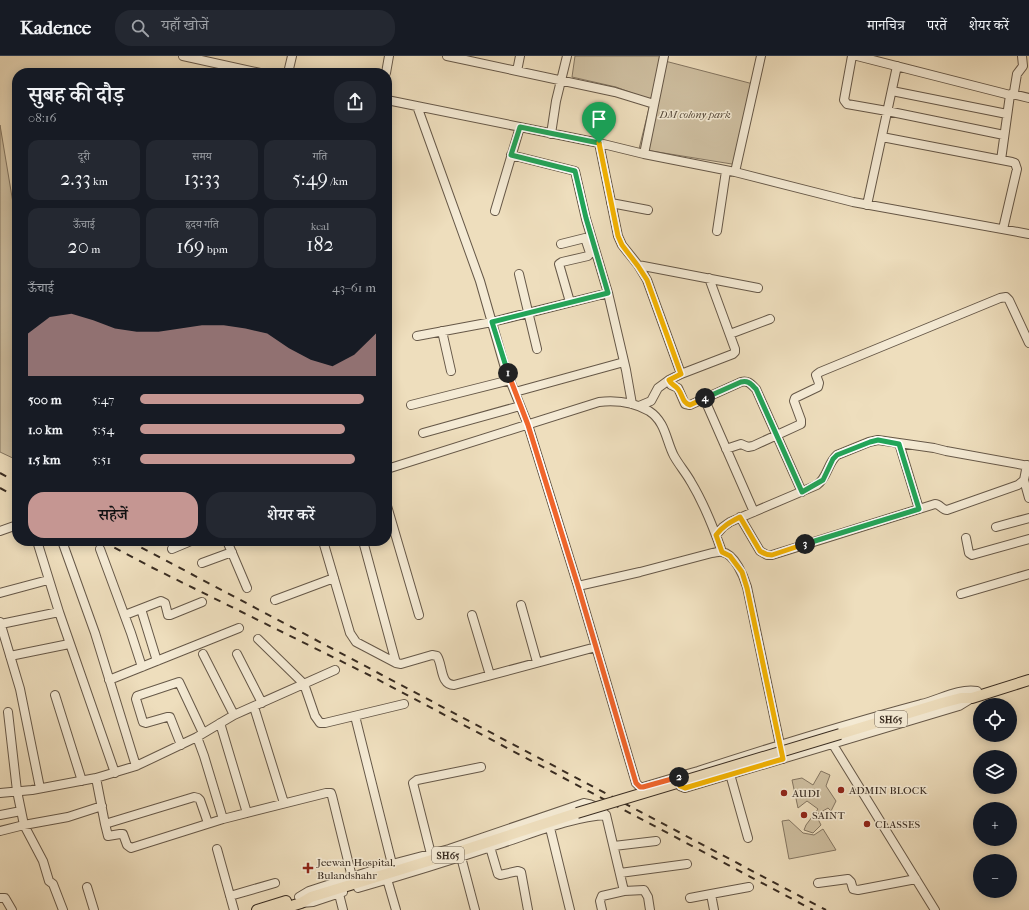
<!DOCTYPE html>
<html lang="hi">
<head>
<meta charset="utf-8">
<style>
	body { margin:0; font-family:"IM FELL French Canon","Noto Serif Devanagari",serif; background:#242831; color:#f1f3f6; height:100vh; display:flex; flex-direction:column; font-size:15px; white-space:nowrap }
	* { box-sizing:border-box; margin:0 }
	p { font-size:13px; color:#9ea1a6 }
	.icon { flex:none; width:22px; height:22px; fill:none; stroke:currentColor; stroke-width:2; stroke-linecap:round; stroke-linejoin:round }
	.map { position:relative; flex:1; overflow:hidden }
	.side { position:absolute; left:12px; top:12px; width:380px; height:478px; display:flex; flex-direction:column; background:#171b24; border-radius:16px; box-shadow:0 2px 10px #0003 }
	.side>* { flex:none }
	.fabs { position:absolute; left:973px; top:642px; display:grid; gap:8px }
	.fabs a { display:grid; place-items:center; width:44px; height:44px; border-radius:50%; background:#171b24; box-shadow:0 2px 10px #0003; font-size:20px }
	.pin { position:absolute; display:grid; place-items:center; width:34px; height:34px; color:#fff; margin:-41px -17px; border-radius:50% 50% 50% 0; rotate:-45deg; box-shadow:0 0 4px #0007 }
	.pin .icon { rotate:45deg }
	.km { position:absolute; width:20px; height:20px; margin:-10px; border-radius:50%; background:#222; color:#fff; font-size:11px; line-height:20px; text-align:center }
	.round { display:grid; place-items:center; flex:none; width:42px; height:42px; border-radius:16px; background:#242831 }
	.head { display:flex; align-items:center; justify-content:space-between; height:68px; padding:0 16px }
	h1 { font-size:22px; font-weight:600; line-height:30px }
	.stats { display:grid; grid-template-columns:repeat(3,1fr); gap:6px; height:68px; padding:4px 16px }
	.stats div { display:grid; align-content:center; border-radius:10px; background:#242831; text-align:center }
	.stats b { font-size:20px; font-weight:600 }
	.stats small { font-size:11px; font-weight:400 }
	.stats p { font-size:11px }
	.chart { height:112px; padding:8px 16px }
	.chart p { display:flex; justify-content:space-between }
	.chart svg { width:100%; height:72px; margin-top:4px; fill:#c59692; opacity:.7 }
	.action { display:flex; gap:8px; margin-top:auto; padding:8px 16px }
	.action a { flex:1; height:46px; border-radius:16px; background:#c59692; color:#111; font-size:16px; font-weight:600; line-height:46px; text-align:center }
	.action a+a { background:#242831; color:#f1f3f6 }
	ul { padding:0 16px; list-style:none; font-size:13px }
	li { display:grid; grid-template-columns:64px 48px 1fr; align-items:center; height:30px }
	li i { height:10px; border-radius:5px; background:#c59692 }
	header { display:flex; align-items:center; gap:24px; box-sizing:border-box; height:56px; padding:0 20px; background:#171b24; border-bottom:1px solid #363941 }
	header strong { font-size:19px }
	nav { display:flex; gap:22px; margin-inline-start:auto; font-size:14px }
	.search { width:280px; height:36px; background:#242831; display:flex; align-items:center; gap:10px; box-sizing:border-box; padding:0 14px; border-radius:16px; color:#9ea1a6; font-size:15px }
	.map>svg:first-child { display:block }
	.green { fill:#cfc0a2; stroke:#847662 }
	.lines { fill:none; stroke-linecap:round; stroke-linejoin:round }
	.minor-casing { stroke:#665848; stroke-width:10 }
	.major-casing { stroke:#392c21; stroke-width:12 }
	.minor { stroke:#f4ead4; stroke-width:8 }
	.major { stroke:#eedebd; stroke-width:10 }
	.rail { stroke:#392c21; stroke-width:2; stroke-dasharray:7 7; stroke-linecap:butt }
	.major-bridge-casing { stroke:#392c21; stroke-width:12; stroke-linecap:butt }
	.major-bridge { stroke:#eedebd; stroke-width:10 }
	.split-1-casing { stroke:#fff; stroke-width:8 }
	.split-2-casing { stroke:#fff; stroke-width:8 }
	.split-3-casing { stroke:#fff; stroke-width:8 }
	.split-4-casing { stroke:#fff; stroke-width:8 }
	.split-5-casing { stroke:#fff; stroke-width:8 }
	.split-1 { stroke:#22a559; stroke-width:5 }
	.split-2 { stroke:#f0652b; stroke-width:5 }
	.split-3 { stroke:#f5b400; stroke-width:5 }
	.split-4 { stroke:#22a559; stroke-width:5 }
	.split-5 { stroke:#f5b400; stroke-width:5 }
	.poi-dot { fill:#8f2418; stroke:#f4ead4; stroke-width:1.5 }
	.labels { text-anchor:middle; stroke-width:3; stroke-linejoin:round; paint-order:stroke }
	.shield { fill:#f4ead4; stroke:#716557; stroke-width:1 }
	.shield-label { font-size:10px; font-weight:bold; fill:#392c21 }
	.park-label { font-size:11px; font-style:italic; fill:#574a3b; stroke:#f4ead4 }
	.poi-label { font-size:11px; fill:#392c21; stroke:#f4ead4; text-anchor:start }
</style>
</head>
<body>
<header>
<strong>Kadence</strong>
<div class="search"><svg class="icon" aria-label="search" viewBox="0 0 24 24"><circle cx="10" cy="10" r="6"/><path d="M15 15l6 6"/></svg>यहाँ खोजें</div>
<nav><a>मानचित्र</a><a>परतें</a><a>शेयर करें</a></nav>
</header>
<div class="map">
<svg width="1029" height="854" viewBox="0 0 1029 854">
	<rect width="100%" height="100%" fill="#eedebd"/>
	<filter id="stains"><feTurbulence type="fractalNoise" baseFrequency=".005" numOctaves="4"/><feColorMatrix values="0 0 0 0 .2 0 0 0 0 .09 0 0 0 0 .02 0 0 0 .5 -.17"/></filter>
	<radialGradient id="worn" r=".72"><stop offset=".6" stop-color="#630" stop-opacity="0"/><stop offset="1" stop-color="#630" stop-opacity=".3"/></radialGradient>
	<!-- green -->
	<path class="green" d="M575 0H667L665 5 757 29 738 109 639 93 651 44 616 31 572 21Z
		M0 69 17 171V404L0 396Z
		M821 715 830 719 826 730 836 745 831 755 828 752 816 759 821 769 813 777 804 774 806 769 818 753 807 745 798 752 792 724 802 722 813 729Z
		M789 764 803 777 814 779 823 773 836 794 789 803 782 765Z"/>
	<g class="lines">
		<!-- minor casing -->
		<g class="minor-casing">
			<path id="minor" d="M183 0 260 17
				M447 0 615 36 654 48
				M852 0 844 44 847 48 887 55 1004 79
				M857 0 1010 39
				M517 15 520 0
				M288 17 292 0
				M386 17 389 0
				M892 35 1007 58
				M1012 38 1029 42
				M387 44 599 87 644 98 735 116 853 146 1029 178
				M417 50 480 225 505 312 528 369 578 530 640 516 712 497C715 497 719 495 722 496 735 498 744 521 747 531L783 703
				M551 78 556 45 567 0
				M882 81 1012 106 1015 107 1017 113 1003 173
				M599 87 618 180 622 189 638 209 647 224 681 318
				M644 98 664 0
				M511 99 575 115 586 163 608 237
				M1001 104 1010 39 1014 36 1017 18 1023 10 1022 0
				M735 116 761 0
				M611 147 648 154
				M867 149 897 10
				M495 155 520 71
				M717 175 726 115
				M561 188 585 182 590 197 588 200 562 206 559 208 570 246
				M638 209 758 232
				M519 218 537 293
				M442 275 451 315
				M730 278 770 263
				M417 280 492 266 608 237 626 314 632 348
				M669 324 671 329 678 332 685 348 690 349 741 326C748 324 751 328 756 333L802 436
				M515 336 624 306
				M704 342 754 456
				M411 349 510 324
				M639 350 651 345 658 332 669 324 681 318 733 298 735 296V293L709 222
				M423 377 520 350
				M899 387 919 453
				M726 393 741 388 748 391 753 390 801 368V364L794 345 795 342 818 331 819 327 816 319 820 316 1000 242 1006 241 1009 244 1029 287
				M387 413 599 346C617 344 633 346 649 355 666 366 666 385 674 400 679 409 686 417 691 426 703 446 714 473 722 496
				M1024 424 1029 442
				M387 450 419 559
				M740 461 760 495 767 499H772L935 448C940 448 942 454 947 454L1018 429 1024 424 1027 409
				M996 471 1029 462
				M0 475 17 469
				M716 479 723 471 730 466 817 429C828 421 827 408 837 399L869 386 878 384 934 392 946 395 1029 410
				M966 482 969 497 972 499 1029 483
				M37 485 59 556
				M62 485 95 577 136 710
				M227 485 247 532
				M323 485 350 577 356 586 396 607 401 608 432 599 437 600C443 609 440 629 454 629L596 591
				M363 485 396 607
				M100 493 131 577 142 611
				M172 493 191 485
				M202 507 232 496
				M578 530 636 727 640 731H643L680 720
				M0 537 48 524
				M961 538 1029 518
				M275 544 334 522
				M521 549 537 606
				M141 553 157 605
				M125 559 161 545 165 547 168 559H170L202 546
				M472 559 490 619
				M0 566 20 633 40 732
				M1 568 59 556 115 717
				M258 583 304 628 315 660 320 667H325L404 648
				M203 598 234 659
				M237 598 262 647
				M10 600 69 588
				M109 624 239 572
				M55 639 82 725
				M972 642 959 650 685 732 680 730 678 723 680 720 698 715C772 691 846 668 921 648 939 644 958 632 977 635
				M254 651 284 747
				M8 656 17 735 24 769 43 805 49 825 53 828 63 854
				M355 660 392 808
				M220 667 247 757
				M197 681 204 700 223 763 326 737H331L332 740 352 821
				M832 687 935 854
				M181 689 170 661H167L146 667 143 666 136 643 137 640 179 626 203 677
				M730 718 748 782
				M96 722 105 768 194 741 198 742 200 744 208 767
				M0 737 32 734 96 722 136 710 197 681 234 659 335 614
				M0 759 21 755
				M105 768 108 780 120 778H123L127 789 131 792 223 763
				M550 772 570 854
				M0 775 24 769 68 761 102 750
				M614 790 656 785
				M490 791 498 818 500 819 518 815 521 816 528 854
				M217 793 234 854
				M431 798 413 727 417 724 481 711
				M461 801 475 854
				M620 817 687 808
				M387 823 396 854
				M818 827 848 823 851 826 853 833 858 834 916 823
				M87 831 94 854
				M358 832C407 818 455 803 503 787 533 777 576 760 606 759
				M339 838 343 854
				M711 838 749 831
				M230 840 275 827
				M299 841 309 835 392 808 449 793 584 747C594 748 600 752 606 759L624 835 644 834 648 841 650 854
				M0 842H5L12 854
				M690 842 711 838 714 854
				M302 847 313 846 343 836
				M602 854 600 845 602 840 624 835"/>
		</g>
		<!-- major casing -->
		<g class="major-casing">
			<path id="major" d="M840 678 942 647 961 642H972L1029 624
				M257 854 286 845
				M278 854 301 847 311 841 461 795 577 757"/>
		</g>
		<!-- minor -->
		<use href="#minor" class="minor"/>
		<!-- major -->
		<use href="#major" class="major"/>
		<!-- rail -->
		<path class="rail" d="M0 417 17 426
			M0 432 17 441
			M102 485 151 511 373 621 813 854
			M129 485 826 854"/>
		<!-- major-bridge casing -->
		<g class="major-bridge-casing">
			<path id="major-bridge" d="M577 757 840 678"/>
		</g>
		<!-- major-bridge -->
		<use href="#major-bridge" class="major-bridge"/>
	</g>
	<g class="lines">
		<!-- split-1 casing -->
		<g class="split-1-casing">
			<path id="split-1" d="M508 317 492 266 608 237 586 162 575 115 511 99 520 71 599 87"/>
		</g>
		<!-- split-2 casing -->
		<g class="split-2-casing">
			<path id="split-2" d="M508 317 528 369 578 530 636 727 640 731H643L679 721"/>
		</g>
		<!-- split-3 casing -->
		<g class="split-3-casing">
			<path id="split-3" d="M679 721 680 720 678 723 680 730 685 732 783 703 747 532 742 516 730 500 722 496 716 479C723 470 730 466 740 461L760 495C764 498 767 499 772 499L805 488"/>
		</g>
		<!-- split-4 casing -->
		<g class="split-4-casing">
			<path id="split-4" d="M705 342 741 326C748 324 751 328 756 333L802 436 823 424 833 403 837 399 870 386 878 384 899 388 919 453 805 488"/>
		</g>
		<!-- split-5 casing -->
		<g class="split-5-casing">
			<path id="split-5" d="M599 87 618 180 622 189 638 210 647 224 681 318 669 324C671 329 675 329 678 333 683 339 682 347 690 349L705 342"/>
		</g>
		<!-- split-1 -->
		<use href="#split-1" class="split-1"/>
		<!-- split-2 -->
		<use href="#split-2" class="split-2"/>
		<!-- split-3 -->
		<use href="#split-3" class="split-3"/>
		<!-- split-4 -->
		<use href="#split-4" class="split-4"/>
		<!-- split-5 -->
		<use href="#split-5" class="split-5"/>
	</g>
	<!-- markers -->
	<g class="poi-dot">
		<circle cx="841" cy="734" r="4"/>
		<circle cx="784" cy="737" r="4"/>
		<circle cx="804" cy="759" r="4"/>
		<circle cx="867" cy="768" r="4"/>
		<path d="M306 806h4v4h4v4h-4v4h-4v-4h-4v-4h4z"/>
	</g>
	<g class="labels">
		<!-- shield labels -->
		<g class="shield">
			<rect x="875" y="655" width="32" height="16" rx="3"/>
			<rect x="432" y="791" width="32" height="16" rx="3"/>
		</g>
		<g class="shield-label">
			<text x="891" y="667">SH65</text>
			<text x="448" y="803">SH65</text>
		</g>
		<!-- park labels -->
		<g class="park-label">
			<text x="695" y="62">DM colony park</text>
		</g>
		<!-- poi labels -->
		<g class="poi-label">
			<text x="849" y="738">ADMIN BLOCK</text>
			<text x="792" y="741">AUDI</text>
			<text x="812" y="763">SAINT</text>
			<text x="875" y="772">CLASSES</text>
			<text x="317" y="810">Jeewan Hospital,<tspan x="317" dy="13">Bulandshahr</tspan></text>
		</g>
	</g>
	<rect width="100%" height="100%" filter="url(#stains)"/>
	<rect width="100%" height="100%" fill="url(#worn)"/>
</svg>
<div class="fabs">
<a><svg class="icon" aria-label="locate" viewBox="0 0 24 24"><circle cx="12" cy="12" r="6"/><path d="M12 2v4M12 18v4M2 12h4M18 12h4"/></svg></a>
<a><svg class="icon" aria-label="layers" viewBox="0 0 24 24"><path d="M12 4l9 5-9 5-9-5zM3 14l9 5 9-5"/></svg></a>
<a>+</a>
<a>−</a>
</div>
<div class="pin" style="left:599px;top:87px;background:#1e9e55"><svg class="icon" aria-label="arrive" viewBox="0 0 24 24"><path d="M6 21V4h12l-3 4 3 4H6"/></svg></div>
<b class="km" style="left:508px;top:317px">1</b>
<b class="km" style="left:679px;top:721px">2</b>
<b class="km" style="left:805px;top:488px">3</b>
<b class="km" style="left:705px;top:342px">4</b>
<section class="side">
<div class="head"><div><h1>सुबह की दौड़</h1><p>08:16</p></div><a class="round"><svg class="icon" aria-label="share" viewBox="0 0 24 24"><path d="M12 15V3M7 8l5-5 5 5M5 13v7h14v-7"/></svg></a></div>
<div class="stats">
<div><p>दूरी</p><b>2.33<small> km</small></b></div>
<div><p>समय</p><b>13:33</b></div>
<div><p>गति</p><b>5:49<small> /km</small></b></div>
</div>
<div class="stats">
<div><p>ऊँचाई</p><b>20<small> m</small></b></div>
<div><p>हृदय गति</p><b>169<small> bpm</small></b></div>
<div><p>kcal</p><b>182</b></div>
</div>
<div class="chart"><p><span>ऊँचाई</span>43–61 m</p>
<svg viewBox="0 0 160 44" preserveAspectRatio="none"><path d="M0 44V18L10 8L20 6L30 10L40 15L50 17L60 17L70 15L80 13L90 13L100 15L110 18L120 27L130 34L140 38L150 31L160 18V44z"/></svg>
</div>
<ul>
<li><b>500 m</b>5:47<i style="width:95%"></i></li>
<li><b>1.0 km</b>5:54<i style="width:87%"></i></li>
<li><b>1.5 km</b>5:51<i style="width:91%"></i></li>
</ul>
<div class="action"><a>सहेजें</a><a>शेयर करें</a></div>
</section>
</div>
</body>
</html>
